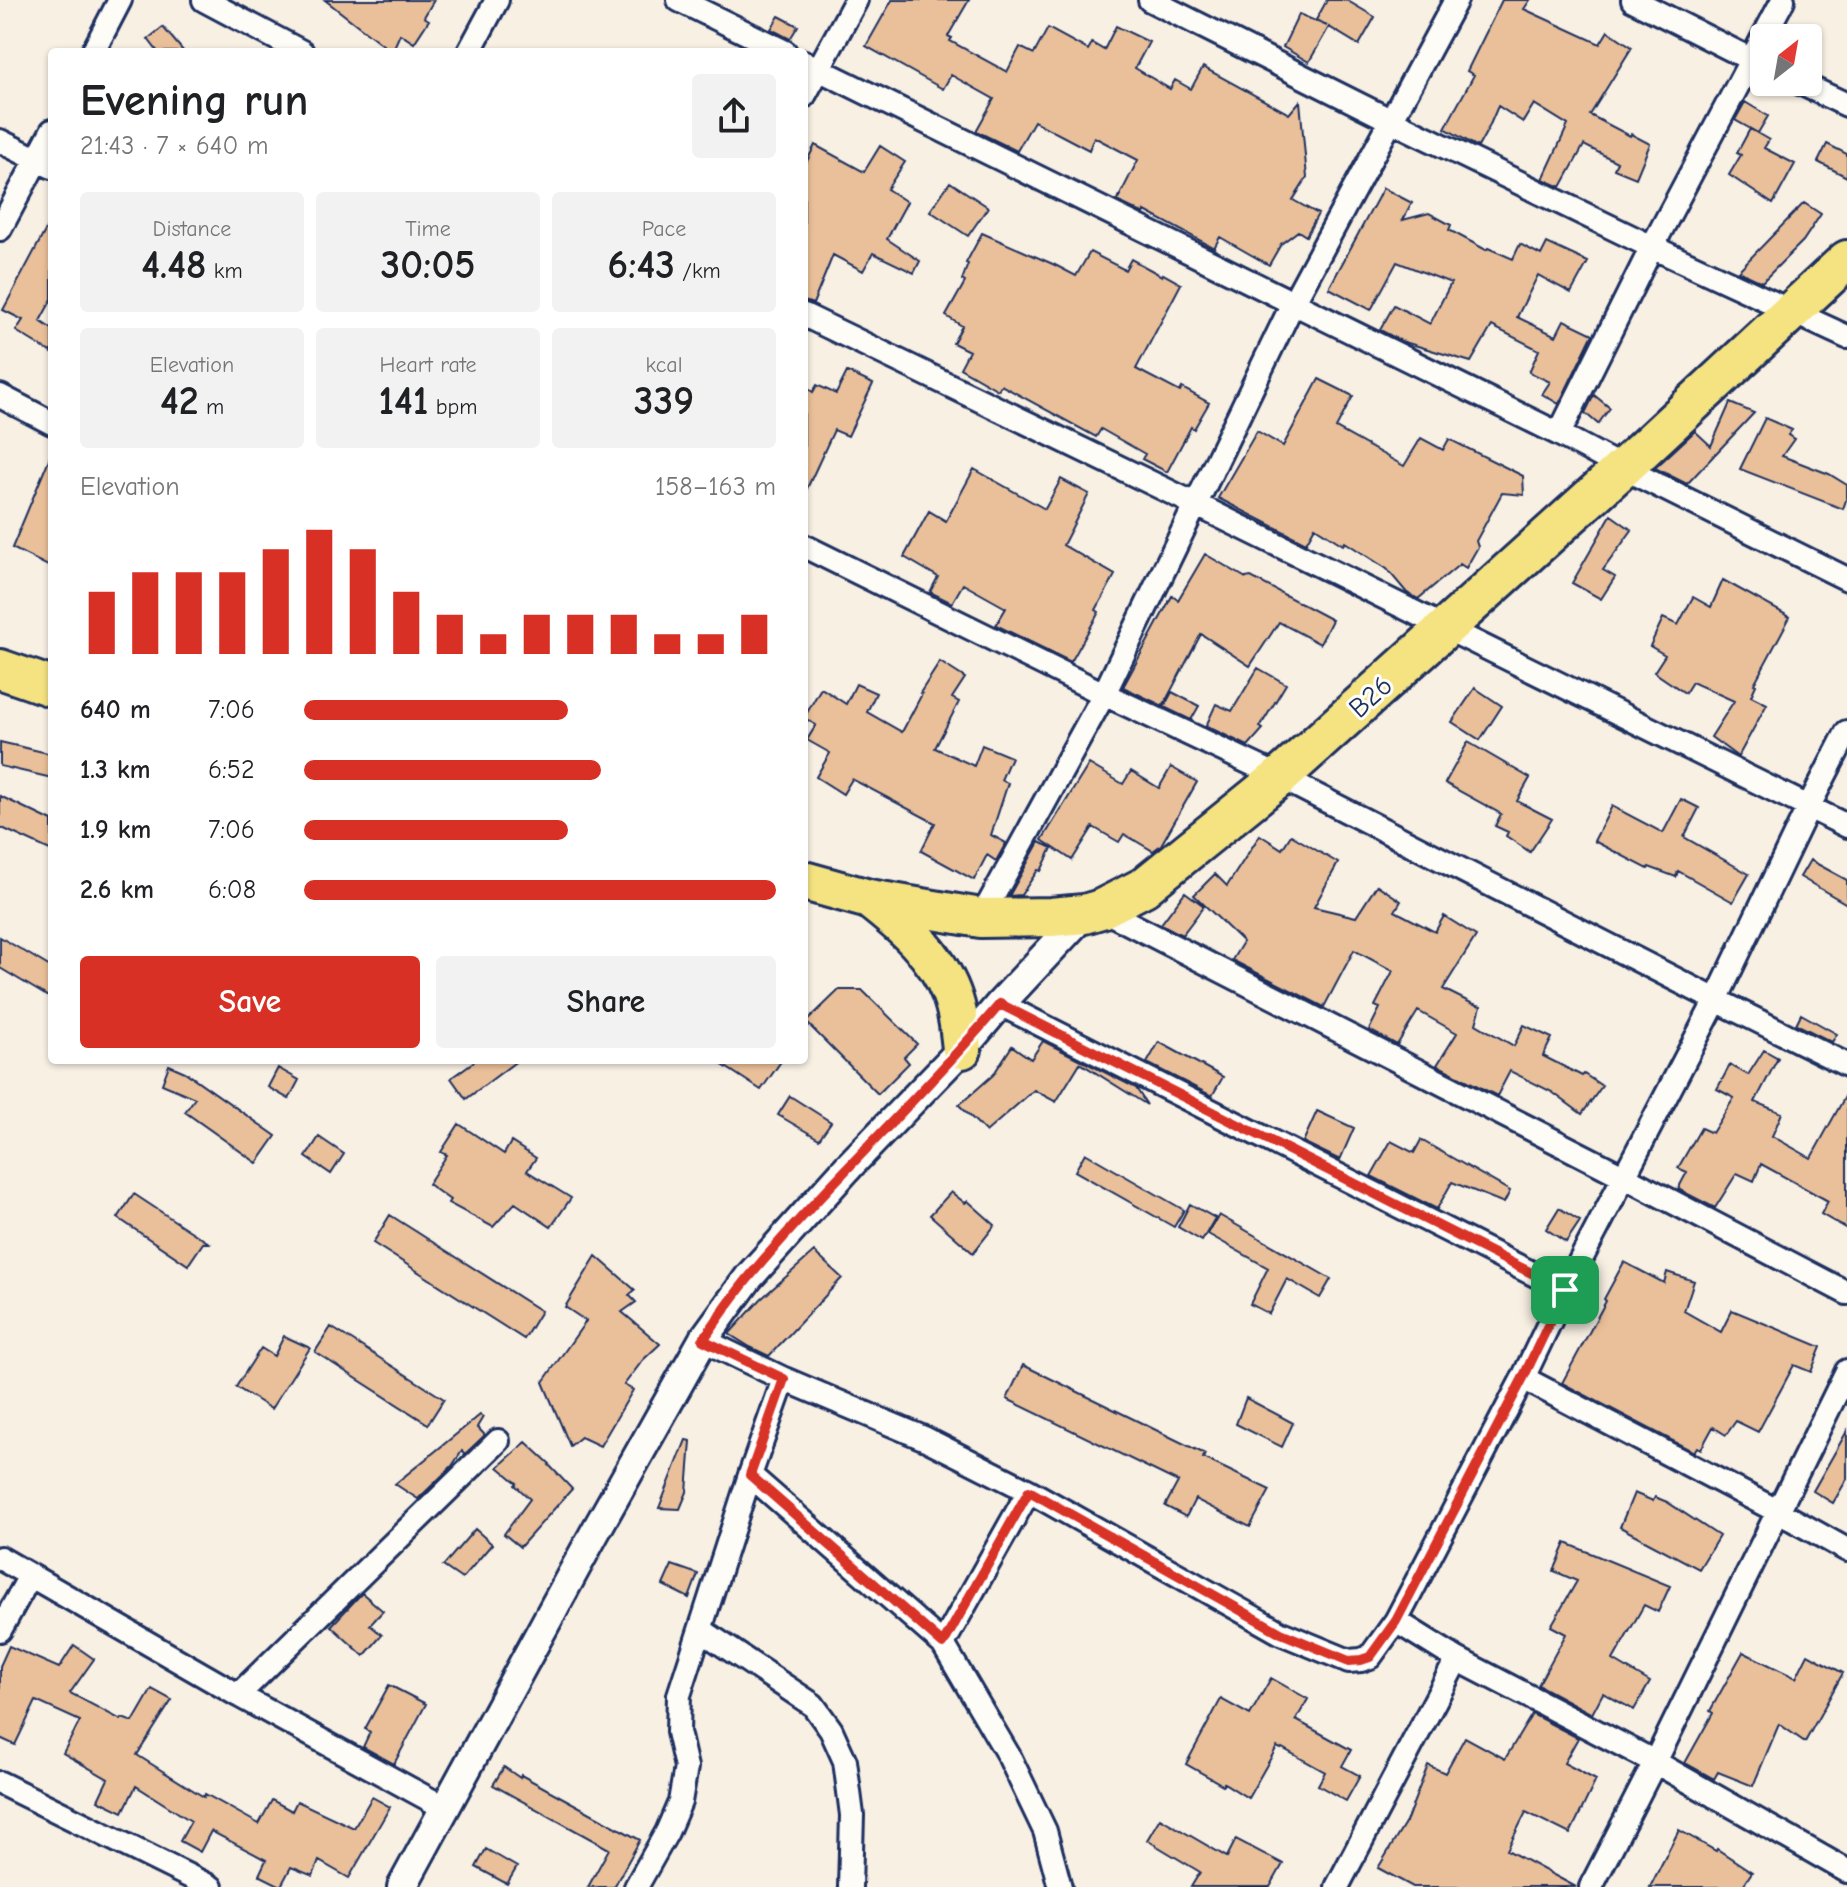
<!DOCTYPE html>
<html lang="en">
<head>
<meta charset="utf-8">
<style>
	body { margin:0; font-family:"Comic Neue",sans-serif; background:#f2f2f2; color:#202124; height:100vh; display:flex; flex-direction:column; font-size:30px; white-space:nowrap }
	* { box-sizing:border-box; margin:0 }
	p { font-size:26px; color:#757577 }
	.icon { flex:none; width:44px; height:44px; fill:none; stroke:currentColor; stroke-width:2; stroke-linecap:round; stroke-linejoin:round }
	.map { position:relative; flex:1; overflow:hidden }
	.side { position:absolute; left:48px; top:48px; width:760px; height:1016px; display:flex; flex-direction:column; background:#fff; border-radius:8px; box-shadow:0 2px 6px #0004 }
	.side>* { flex:none }
	.needle { width:52px; rotate:31deg }
	.tools { position:absolute; left:1750px; top:24px; display:grid; gap:16px }
	.tools a { display:grid; place-items:center; width:72px; height:72px; border-radius:8px; background:#fff; box-shadow:0 2px 6px #0004; font-size:40px }
	.pin { position:absolute; display:grid; place-items:center; width:68px; height:68px; color:#fff; margin:-34px; border-radius:16px; box-shadow:0 4px 12px #0006 }
	.round { display:grid; place-items:center; flex:none; width:84px; height:84px; border-radius:8px; background:#f2f2f2 }
	.summary { display:flex; align-items:center; justify-content:space-between; height:136px; padding:0 32px }
	h1 { font-size:44px; font-weight:700; line-height:60px }
	.metrics { display:grid; grid-template-columns:repeat(3,1fr); gap:12px; height:136px; padding:8px 32px }
	.metrics div { display:grid; align-content:center; border-radius:8px; background:#f2f2f2; text-align:center }
	.metrics b { font-size:40px; font-weight:700 }
	.metrics small { font-size:22px; font-weight:400 }
	.metrics p { font-size:22px }
	.chart { height:224px; padding:16px 32px }
	.chart p { display:flex; justify-content:space-between }
	.chart svg { width:100%; height:144px; margin-top:8px; stroke:#d93025; stroke-width:6 }
	.action { display:flex; gap:16px; margin-top:auto; padding:16px 32px }
	.action a { flex:1; height:92px; border-radius:8px; background:#d93025; color:#fff; font-size:32px; font-weight:700; line-height:92px; text-align:center }
	.action a+a { background:#f2f2f2; color:#202124 }
	ul { padding:0 32px; list-style:none; font-size:26px }
	li { display:grid; grid-template-columns:128px 96px 1fr; align-items:center; height:60px }
	li i { height:20px; border-radius:10px; background:#d93025 }
	.map>svg:first-child { display:block }
	.building { fill:#eac09a; stroke:#1b2f5e; stroke-width:2 }
	.lines { fill:none; stroke-linecap:round; stroke-linejoin:round }
	.minor-casing { stroke:#1b2f5e; stroke-width:28 }
	.tertiary-casing { stroke:#1b2f5e; stroke-width:34 }
	.trunk-casing { stroke:#1b2f5e; stroke-width:44 }
	.minor { stroke:#fdfcf7; stroke-width:22 }
	.tertiary { stroke:#fdfcf7; stroke-width:28 }
	.trunk { stroke:#f5e382; stroke-width:38 }
	.route-casing { stroke:#fff; stroke-width:16 }
	.route { stroke:#d93025; stroke-width:10 }
	.labels { text-anchor:middle; stroke-width:6; stroke-linejoin:round; paint-order:stroke }
	.street-label { font-size:28px; fill:#1b2f5e; stroke:#fdfcf7 }
</style>
</head>
<body>
<div class="map">
<svg width="1847" height="1887" viewBox="0 0 1847 1887">
	<rect width="100%" height="100%" fill="#f9f0e4"/>
	<filter id="ink" filterUnits="userSpaceOnUse"><feTurbulence type="fractalNoise" baseFrequency=".0125" numOctaves="2"/><feDisplacementMap in="SourceGraphic" scale="16" xChannelSelector="R" yChannelSelector="G"/><feConvolveMatrix kernelMatrix="1 2 1 2 8 2 1 2 1" color-interpolation-filters="sRGB"/></filter>
	<g filter="url(#ink)">
		<!-- building -->
		<path class="building" d="M325 0H434L424 17 429 20 414 43 400 34 392 52Z
			M892 0H969L948 36 952 38 950 41 1007 72 1020 47 1034 54 1048 28 1088 50 1092 43 1104 50 1116 26 1149 42 1135 68 1170 89 1175 80 1191 89 1203 67 1289 114 1300 101 1307 178 1293 200 1318 214 1306 236 1298 231 1281 244 1269 265 1220 237 1214 248 1145 211 1144 214 1117 201 1138 160 1094 137 1089 150 1034 121 1017 151 976 131 994 99 951 75 943 89 866 46Z
			M1327 0H1346L1375 17 1359 45 1329 27 1309 62 1283 47 1299 14 1327 26 1316 20Z
			M1502 0H1530L1524 9 1600 44 1608 31 1632 47 1590 115 1630 136 1631 134 1650 144 1636 178 1614 169 1617 162 1584 145 1561 187 1543 179 1568 125 1534 104 1523 122 1498 106 1489 127 1478 147 1445 128 1474 75 1467 71Z
			M779 16 798 26 790 39 771 29Z
			M163 27 184 52H158L148 39Z
			M1745 102 1768 116 1758 133 1735 120Z
			M1750 129 1769 140 1764 148 1795 164 1773 204 1729 175 1741 155 1737 153Z
			M1827 144 1847 154V177L1818 162Z
			M815 145 864 172 880 146 905 162 887 189 907 202 887 239 920 261 914 273 873 253 863 271 833 255 813 304 804 301V167Z
			M950 182 988 207 968 236 930 211Z
			M1383 188 1412 203 1403 220 1429 213 1451 225 1449 230 1486 250 1488 248 1513 259 1520 244 1541 255 1547 243 1588 262 1571 293 1538 275 1517 317 1556 336 1564 320 1593 334 1559 404 1542 394 1550 382 1529 372 1539 350 1492 326 1471 362 1401 341 1380 330 1394 305 1430 324 1451 283 1397 262 1371 310 1329 288Z
			M1804 203 1821 214 1803 241 1762 282 1738 271Z
			M52 218V299L40 321 52 329V353L16 331 23 320 3 310Z
			M982 233 1055 265 1076 276 1090 252 1125 270 1131 259 1162 276 1163 274 1181 284 1136 369 1180 392 1182 388 1209 403 1194 429 1191 427 1167 472 1142 459 1145 454 1101 429 1096 437 1001 385 998 390 960 368 969 351 953 343 962 326 946 316 965 282 962 280 968 264 966 263Z
			M847 372 873 384 848 436 834 430 804 495V386L813 392 817 385 836 394Z
			M1319 379 1353 396 1336 428 1404 466 1421 438 1443 450 1449 439 1523 476 1524 495 1502 493 1476 541 1478 547 1466 568 1460 564 1418 599 1407 593 1387 569 1345 542 1343 545 1315 527 1306 543 1218 498 1257 431 1283 446Z
			M1594 395 1610 408 1598 424 1585 413Z
			M1730 403 1754 413 1687 484 1655 468 1695 431 1711 446Z
			M1765 418 1792 430 1788 435 1794 439 1782 456 1829 474 1847 485V497L1843 509 1740 469Z
			M52 452V568L12 548Z
			M974 469 1045 509 1061 479 1089 494 1063 545 1115 575 1096 610 1099 612 1071 662 996 625 1006 608 963 584 952 603 930 592 938 577 904 557 929 511 946 521Z
			M1611 515 1632 530 1603 570 1615 577 1601 599 1572 583Z
			M1205 554 1246 578 1251 577 1332 620 1320 644 1279 622 1250 666 1201 634 1163 706 1123 687 1172 596 1178 600Z
			M1723 580 1790 617 1754 684 1756 685 1751 696 1767 704 1738 757 1711 737 1734 701 1692 682 1685 693 1654 672 1665 655 1650 646 1663 618 1678 625 1693 597 1711 607Z
			M940 662 965 678 952 698 959 702 935 748 974 766 982 745 1011 757 1001 780 1008 783 991 835 1006 843 996 861 987 855 974 880 921 851 935 823 852 779 843 794 816 777 830 753 807 740 816 725 804 718 821 688 846 704 856 684 876 693 867 712 902 732 922 694 920 693Z
			M1258 668 1286 684 1260 727 1263 729 1248 746 1206 726 1216 704 1232 711Z
			M1475 688 1502 706 1480 740 1452 722Z
			M1172 692 1199 706 1191 720 1164 707Z
			M0 742 52 754V778L0 766Z
			M1468 742 1530 778 1517 801 1552 819 1530 852 1506 836 1508 832 1495 826 1501 814 1445 783Z
			M1089 764 1123 784 1131 771 1159 788 1171 767 1197 782 1161 845 1153 851 1124 834 1119 842 1093 827 1072 860 1042 840Z
			M0 796 52 821V851L0 827Z
			M1681 799 1699 808 1684 837 1749 874 1733 902 1678 871 1676 877 1649 867 1648 869 1594 841 1612 806 1663 833Z
			M1260 835 1282 849 1291 835 1338 863 1314 907 1356 917 1377 885 1401 901 1395 911 1435 932 1444 916 1476 936 1443 989 1471 1003 1481 1006 1476 1024 1514 1046 1524 1025 1552 1038 1543 1056 1582 1076 1584 1074 1602 1086 1582 1114 1552 1092 1510 1071 1497 1096 1437 1065 1457 1033 1418 1011 1397 1045 1369 1030 1380 1008 1375 1006 1393 971 1354 950 1324 1007 1232 960 1243 942 1194 895 1215 874 1227 886Z
			M1039 842 1052 848 1041 871 1038 870 1021 895 1009 896Z
			M1810 860 1847 880V904L1800 877Z
			M1185 892 1204 906 1182 935 1161 924Z
			M0 937 52 968V999L0 968Z
			M839 990H862L917 1044 904 1057 909 1063 878 1094 806 1022Z
			M1801 1014 1837 1034 1832 1042 1796 1024Z
			M1043 1041 1136 1088 1147 1105 1080 1063 1056 1102 1034 1090 986 1132 959 1105 993 1075 1012 1046 1031 1059Z
			M1159 1042 1223 1077 1212 1096 1147 1063Z
			M1764 1050 1778 1058 1755 1102 1782 1113 1772 1136 1811 1158 1847 1093V1229L1821 1214 1828 1201 1761 1164 1754 1181 1737 1173 1715 1208 1678 1189 1687 1172 1678 1168 1701 1128 1712 1133 1734 1098 1717 1089 1730 1065 1748 1075Z
			M476 1060H518L466 1099 451 1078Z
			M715 1060H782L761 1090Z
			M169 1065 185 1072 276 1136 257 1163 185 1112 195 1098 162 1084Z
			M278 1068 299 1080 289 1099 268 1087Z
			M790 1096 831 1122 819 1139 778 1115Z
			M1317 1111 1354 1128 1340 1160 1303 1142Z
			M459 1124 504 1154 511 1142 536 1158 527 1171 571 1198 551 1227 515 1203 493 1227 448 1203 450 1200 428 1184 447 1155 441 1152Z
			M319 1137 344 1154 331 1174 306 1157Z
			M1421 1140 1510 1191 1504 1203 1452 1182 1437 1209 1371 1176 1391 1141 1414 1153Z
			M1085 1153 1184 1210 1174 1227 1075 1171Z
			M951 1192 965 1203 968 1201 995 1225 973 1253 930 1215Z
			M134 1194 181 1225 209 1243H203L188 1265 118 1218Z
			M1190 1204 1215 1218 1202 1241 1178 1227Z
			M1559 1208 1580 1221 1566 1242 1546 1229Z
			M390 1215 541 1311 524 1339 373 1243Z
			M1219 1215 1331 1279 1320 1298 1287 1279 1269 1314 1250 1304 1268 1268 1208 1234Z
			M814 1252 842 1278 769 1356 750 1347 729 1334 761 1299Z
			M596 1256 635 1290 629 1295 636 1302 622 1312 660 1344 643 1360 624 1385 633 1390 600 1446 581 1437 570 1446 543 1382 586 1321 565 1307Z
			M1624 1262 1664 1283 1667 1272 1694 1281 1684 1311 1721 1332 1732 1310 1821 1347 1811 1372 1794 1365 1758 1432 1736 1421 1726 1435 1713 1427 1701 1449 1697 1447 1694 1452 1562 1383 1606 1301 1604 1299Z
			M331 1327 444 1399 428 1424 315 1352Z
			M284 1336 310 1348 271 1409 236 1387 261 1348 274 1356Z
			M1023 1365 1205 1454 1203 1458 1270 1490 1250 1527 1195 1499 1186 1517 1165 1506 1178 1482 1007 1399Z
			M1246 1398 1293 1423 1282 1447 1236 1424Z
			M480 1415 483 1417 477 1427 485 1435 465 1454 462 1451 452 1466 418 1499 395 1484Z
			M1847 1431V1479L1833 1503 1813 1491Z
			M686 1440 691 1441 687 1492 680 1509 659 1508Z
			M526 1442 550 1464 549 1465 572 1489 520 1547 504 1534 530 1499 515 1485 517 1483 498 1467Z
			M1634 1493 1653 1501 1655 1497 1667 1502 1719 1536 1699 1569 1620 1527Z
			M475 1529 492 1544 462 1579 443 1566Z
			M1566 1543 1670 1586 1658 1612 1644 1605 1613 1660 1650 1682 1634 1710 1603 1693 1592 1714 1538 1685 1566 1634 1551 1626 1577 1581 1554 1571Z
			M672 1565 698 1574 689 1598 663 1585Z
			M362 1593 383 1611 370 1625 382 1635 364 1656 331 1626Z
			M74 1645 94 1659 70 1693 121 1720 122 1718 133 1722 152 1689 172 1700 137 1755 204 1797 205 1794 259 1824 272 1800 292 1811 297 1801 354 1828 372 1797 390 1807 349 1878 319 1861 313 1876 291 1867 281 1886 259 1875 266 1860 211 1831 200 1852 180 1841 191 1821 136 1786 123 1812 98 1800 108 1779 63 1753 80 1721 36 1701 15 1745 0 1738V1666L9 1646 59 1668Z
			M1743 1652 1796 1678 1808 1654 1843 1673 1805 1742 1779 1724 1753 1786 1718 1772 1714 1779 1685 1763 1713 1713 1710 1711Z
			M1271 1678 1308 1699 1296 1720 1351 1750 1342 1766 1360 1776 1346 1801 1318 1785 1325 1772 1282 1748 1281 1749 1277 1747 1248 1798 1224 1783 1223 1785 1186 1764 1221 1699 1250 1715Z
			M389 1685 426 1704 394 1764 363 1747 370 1732 365 1729Z
			M1532 1714 1578 1738 1564 1763 1596 1780 1570 1834 1526 1812 1507 1850 1576 1887H1413L1378 1868 1406 1822 1428 1765 1445 1773 1465 1737 1505 1759Z
			M504 1767 520 1778 521 1775 640 1840 614 1887H588L609 1849 493 1785Z
			M1160 1818 1227 1857 1236 1839 1283 1864 1270 1887H1191L1200 1872 1147 1840Z
			M1679 1830 1716 1851 1717 1849 1752 1872 1742 1887H1650Z
			M486 1849 517 1867 507 1884 476 1867Z"/>
		<g class="lines">
			<!-- minor casing -->
			<g class="minor-casing">
				<path id="minor" d="M204 0 302 52
					M679 0 785 52
					M1150 0 1392 121 1652 247 1847 337
					M1633 0 1764 66
					M93 52 120 0
					M469 52 497 0
					M804 62 1559 434 1623 468 1847 579
					M1798 82 1847 105
					M804 96 856 0
					M0 141 52 167
					M0 229 52 131
					M804 315 1197 505 1847 826
					M0 396 52 423
					M1559 434 1652 247 1783 0
					M804 546 1104 694 1280 777 1716 1000 1847 1065
					M1101 909 1625 1177 1847 1293
					M981 918 1104 694 1293 303 1456 0
					M1000 1004 1565 1290
					M703 1340 784 1379 926 1439 1029 1491 1281 1633 1349 1661 1361 1660 1370 1657 1396 1621 1523 1378 1565 1290 1716 1000 1809 806 1847 732
					M1523 1378 1779 1512 1847 1550
					M750 1475 943 1644 1010 1758 1045 1831 1060 1887
					M0 1558 238 1695 445 1808
					M1396 1621 1457 1659 1655 1762 1847 1871
					M0 1630 30 1576
					M701 1630 813 1705 831 1730 845 1761 852 1815 850 1887
					M943 1644 1029 1491
					M238 1695 498 1441
					M0 1783 211 1887
					M636 1887 667 1832 680 1802 686 1767 678 1732 679 1695 750 1475 784 1379
					M1337 1887 1457 1659
					M1591 1887 1655 1762 1847 1371"/>
			</g>
			<!-- tertiary casing -->
			<g class="tertiary-casing">
				<path id="tertiary" d="M402 1887 594 1534 703 1340 749 1277 850 1165 962 1049 1000 1004 1084 914"/>
			</g>
			<!-- trunk casing -->
			<g class="trunk-casing">
				<path id="trunk" d="M0 669 52 687
					M804 881 869 899 981 918 1051 917 1084 914 1101 909 1144 887 1280 777 1623 468 1847 260
					M869 899C901 924 936 953 951 993 958 1011 960 1030 962 1049"/>
			</g>
			<!-- minor -->
			<use href="#minor" class="minor"/>
			<!-- tertiary -->
			<use href="#tertiary" class="tertiary"/>
			<!-- trunk -->
			<use href="#trunk" class="trunk"/>
		</g>
	</g>
	<g class="lines" filter="url(#ink)">
		<!-- route casing -->
		<g class="route-casing">
			<path id="route" d="M1000 1004 1565 1290 1523 1378 1396 1621 1370 1657 1361 1660 1349 1661 1281 1633 1029 1491 943 1644 750 1475 784 1379 703 1340C718 1319 733 1296 750 1276 829 1181 921 1098 1000 1004Z"/>
		</g>
		<!-- route -->
		<use href="#route" class="route"/>
	</g>
	<g class="labels">
		<!-- street labels -->
		<g class="street-label">
			<text transform="translate(1370 696) rotate(-42)" y="10">B26</text>
		</g>
	</g>
</svg>
<div class="tools">
<a><svg class="needle" viewBox="-14 -14 28 28"><path d="M0-13l5 13h-10z" fill="#e53935"/><path d="M0 13l5-13h-10z" fill="#757577"/></svg></a>
</div>
<div class="pin" style="left:1565px;top:1290px;background:#1e9e55"><svg class="icon" aria-label="arrive" viewBox="0 0 24 24"><path d="M6 21V4h12l-3 4 3 4H6"/></svg></div>
<section class="side">
<div class="summary"><div><h1>Evening run</h1><p>21:43 · 7 × 640 m</p></div><a class="round"><svg class="icon" aria-label="share" viewBox="0 0 24 24"><path d="M12 15V3M7 8l5-5 5 5M5 13v7h14v-7"/></svg></a></div>
<div class="metrics">
<div><p>Distance</p><b>4.48<small> km</small></b></div>
<div><p>Time</p><b>30:05</b></div>
<div><p>Pace</p><b>6:43<small> /km</small></b></div>
</div>
<div class="metrics">
<div><p>Elevation</p><b>42<small> m</small></b></div>
<div><p>Heart rate</p><b>141<small> bpm</small></b></div>
<div><p>kcal</p><b>339</b></div>
</div>
<div class="chart"><p><span>Elevation</span>158–163 m</p>
<svg viewBox="0 0 160 44" preserveAspectRatio="none"><path d="M5 44V25M15 44V19M25 44V19M35 44V19M45 44V12M55 44V6M65 44V12M75 44V25M85 44V32M95 44V38M105 44V32M115 44V32M125 44V32M135 44V38M145 44V38M155 44V32"/></svg>
</div>
<ul>
<li><b>640 m</b>7:06<i style="width:56%"></i></li>
<li><b>1.3 km</b>6:52<i style="width:63%"></i></li>
<li><b>1.9 km</b>7:06<i style="width:56%"></i></li>
<li><b>2.6 km</b>6:08<i style="width:100%"></i></li>
</ul>
<div class="action"><a>Save</a><a>Share</a></div>
</section>
</div>
</body>
</html>
